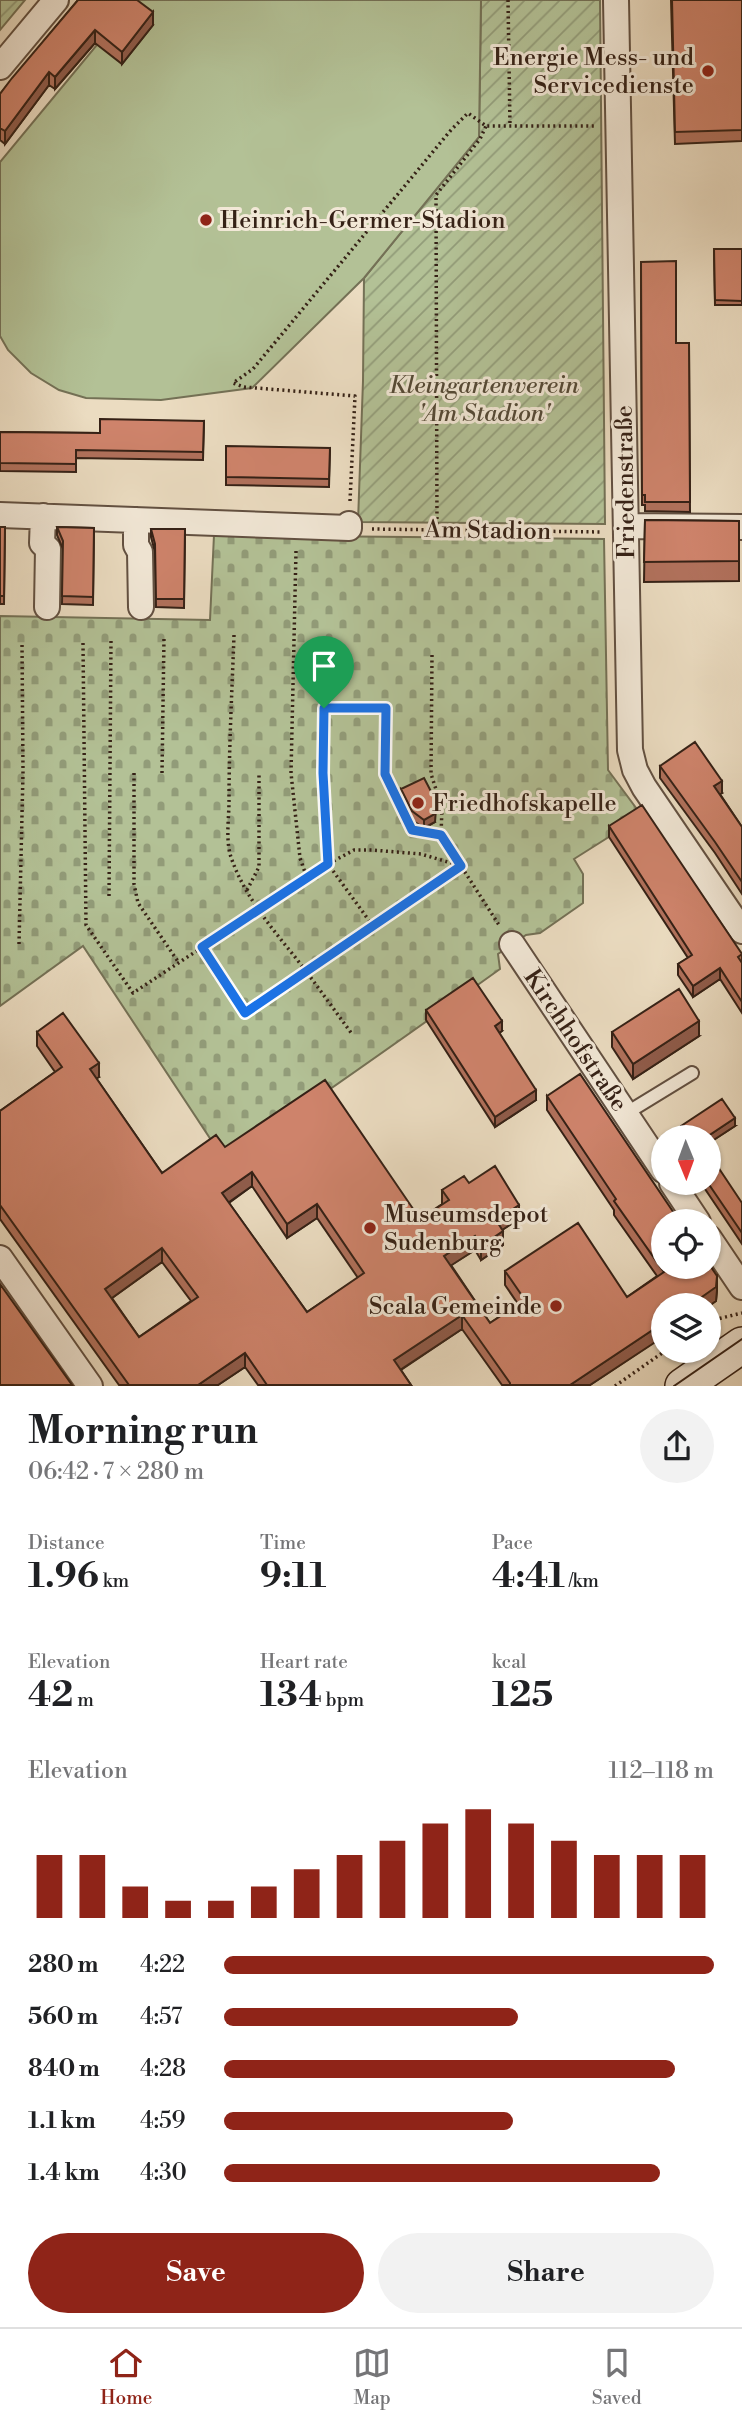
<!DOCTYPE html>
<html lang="en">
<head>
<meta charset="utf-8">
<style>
	body { margin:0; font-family:"Libre Bodoni",serif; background:#f2f2f2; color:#202124; height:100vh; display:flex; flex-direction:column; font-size:26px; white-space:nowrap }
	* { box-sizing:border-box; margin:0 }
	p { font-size:23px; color:#757577 }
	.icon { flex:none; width:38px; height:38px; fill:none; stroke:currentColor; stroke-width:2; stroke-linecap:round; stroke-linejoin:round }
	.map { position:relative; height:1386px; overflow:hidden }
	.details { display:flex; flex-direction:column; background:#fff; flex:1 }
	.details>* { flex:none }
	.needle { width:46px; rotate:179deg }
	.controls { position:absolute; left:651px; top:1125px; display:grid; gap:14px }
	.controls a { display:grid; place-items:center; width:70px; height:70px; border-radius:50%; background:#fff; box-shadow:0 2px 5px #0004; font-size:35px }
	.pin { position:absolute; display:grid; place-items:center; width:60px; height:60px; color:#fff; margin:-72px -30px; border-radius:50% 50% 50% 0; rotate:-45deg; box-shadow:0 0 7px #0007 }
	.pin .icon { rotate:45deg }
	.round { display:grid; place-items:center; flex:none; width:74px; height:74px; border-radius:37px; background:#f2f2f2 }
	.overview { display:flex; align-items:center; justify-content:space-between; height:119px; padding:0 28px }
	h1 { font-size:38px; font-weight:700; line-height:52px }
	.metrics { display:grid; grid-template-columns:repeat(3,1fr); gap:10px; height:119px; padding:7px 28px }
	.metrics div { display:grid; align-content:center }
	.metrics b { font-size:35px; font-weight:700 }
	.metrics small { font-size:19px; font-weight:400 }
	.metrics p { font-size:19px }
	.chart { height:196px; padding:14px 28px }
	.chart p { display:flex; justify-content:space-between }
	.chart svg { width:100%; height:126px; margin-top:7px; stroke:#8f2418; stroke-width:6 }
	.button { display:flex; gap:14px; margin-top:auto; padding:14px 28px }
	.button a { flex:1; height:80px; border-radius:42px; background:#8f2418; color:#fff; font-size:28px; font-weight:700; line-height:80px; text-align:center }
	.button a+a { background:#f2f2f2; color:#202124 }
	ul { padding:0 28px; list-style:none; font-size:23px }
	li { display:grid; grid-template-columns:112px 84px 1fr; align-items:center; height:52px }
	li i { height:18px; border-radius:9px; background:#8f2418 }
	.tab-bar { display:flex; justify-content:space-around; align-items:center; height:98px; border-top:2px solid #e0e0e0; background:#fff; font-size:19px; color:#757577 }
	.tab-bar a { display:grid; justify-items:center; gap:4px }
	.tab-bar .selected { color:#8f2418 }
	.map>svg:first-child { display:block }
	.cemetery { fill:url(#cemetery-stones); stroke:#747156; stroke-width:2 }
	.garden { fill:url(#garden-furrows); stroke:#747156; stroke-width:2 }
	.pitch { fill:#b3c196; stroke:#747156; stroke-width:2 }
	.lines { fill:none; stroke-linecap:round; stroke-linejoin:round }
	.lane-casing { stroke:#625041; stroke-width:16 }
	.street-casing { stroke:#625041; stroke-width:28 }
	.secondary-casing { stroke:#352116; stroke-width:38 }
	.path { stroke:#352116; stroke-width:3.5; stroke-dasharray:2 3.5; stroke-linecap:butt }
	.lane { stroke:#f2e8d7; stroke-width:12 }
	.street { stroke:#f2e8d7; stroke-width:24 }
	.secondary { stroke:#f2e8d7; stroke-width:35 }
	.tram { stroke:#352116; stroke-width:2 }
	.wall { fill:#b1715c; stroke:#352116; stroke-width:2; fill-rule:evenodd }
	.shaded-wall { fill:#905c4b; stroke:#352116; stroke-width:2 }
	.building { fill:#ce836b; stroke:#352116; stroke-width:2; fill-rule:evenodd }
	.route-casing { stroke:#fff; stroke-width:14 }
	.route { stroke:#1a73e8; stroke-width:9 }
	.poi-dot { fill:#8f2418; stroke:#f2e8d7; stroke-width:2.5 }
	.labels { text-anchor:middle; stroke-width:6; stroke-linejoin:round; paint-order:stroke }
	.poi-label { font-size:24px; fill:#352116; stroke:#f2e8d7; text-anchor:start }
	.park-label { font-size:24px; font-style:italic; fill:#544936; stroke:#f2e8d7 }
	.street-label { font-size:24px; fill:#352116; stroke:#f2e8d7 }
</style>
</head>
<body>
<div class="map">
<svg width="742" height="1386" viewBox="0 0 742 1386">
	<defs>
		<pattern id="cemetery-stones" width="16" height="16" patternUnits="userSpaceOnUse" patternTransform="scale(1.75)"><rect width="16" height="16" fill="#b3c196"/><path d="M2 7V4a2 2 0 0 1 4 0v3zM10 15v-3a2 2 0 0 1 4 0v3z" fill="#929c79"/></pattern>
		<pattern id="garden-furrows" width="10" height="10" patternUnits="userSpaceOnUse" patternTransform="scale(1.75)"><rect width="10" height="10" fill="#b3c196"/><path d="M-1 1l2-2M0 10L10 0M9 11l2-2" fill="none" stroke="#929c79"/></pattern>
	</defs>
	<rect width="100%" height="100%" fill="#ebdcc1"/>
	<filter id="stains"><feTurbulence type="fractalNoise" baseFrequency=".00286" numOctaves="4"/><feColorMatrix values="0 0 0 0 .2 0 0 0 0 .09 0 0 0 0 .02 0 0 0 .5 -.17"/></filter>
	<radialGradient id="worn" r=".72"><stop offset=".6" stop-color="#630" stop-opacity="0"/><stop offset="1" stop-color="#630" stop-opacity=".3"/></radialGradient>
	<!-- cemetery -->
	<path class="cemetery" d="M214 535 604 539 608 770 642 816 574 859 583 874V903L540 933 526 935 498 954 500 969C409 1034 318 1099 225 1161L83 946 0 1006V616L210 620Z"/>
	<!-- garden -->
	<path class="garden" d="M0 0H25L0 30Z
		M481 0H600L605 524 358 522 363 381 364 278 479 137Z"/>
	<!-- pitch -->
	<path class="pitch" d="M134 0H481L479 137 364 278 252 388 161 400 86 398 59 390 31 373 8 350 0 336V162Z"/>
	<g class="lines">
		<!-- lane casing -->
		<g class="lane-casing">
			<path id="lane" d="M625 1114 692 1073"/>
		</g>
		<!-- street casing -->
		<g class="street-casing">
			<path id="street" d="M616 0 630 750 635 770 644 787 742 931
				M0 67 56 0
				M0 515 349 528V524
				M43 516 42 543 48 549 47 607
				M136 520V545L140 552 141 607
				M626 526 742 527
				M512 944 663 1170
				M672 1183 698 1222
				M709 1238 742 1287
				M0 1258 90 1386"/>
		</g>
		<!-- secondary casing -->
		<g class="secondary-casing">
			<path id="secondary" d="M683 1386 742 1345"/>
		</g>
		<!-- path -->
		<path class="path" d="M508 0 510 126
			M350 501 355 396 244 387 233 383 253 369 451 130 468 113 486 126H597
			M372 529 602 532
			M437 530 436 195 480 139 486 126
			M296 551 291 773 300 858 307 878
			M234 635C232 691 229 746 229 801 229 820 225 842 232 860 247 902 279 936 306 971L461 866
			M83 643 86 925 133 993 328 864 354 850H372L421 854 461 866
			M432 655 431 774 442 808 441 835 499 925
			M134 773V884L138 903 179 963
			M162 773 164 637
			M247 890 259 867V773
			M109 896 111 639
			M373 926 328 864 323 773 324 708H386L385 774 412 830 441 835
			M19 944 23 772 22 642
			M203 948 245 1013 306 971 352 1034
			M709 1321 742 1313
			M615 1386 665 1351"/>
		<!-- lane -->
		<use href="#lane" class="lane"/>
		<!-- street -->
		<use href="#street" class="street"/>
		<!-- secondary -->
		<use href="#secondary" class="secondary"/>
		<!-- tram -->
		<path class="tram" d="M674 1386 742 1339"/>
	</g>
	<!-- wall -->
	<path class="wall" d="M78 0 153 25 122 64 95 43 55 89 49 85 5 144 0 140V94Z
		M671 0H742V141L675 144Z
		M714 249H742V305H715Z
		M641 262 676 343H689L690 512 645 511V505H642Z
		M204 421 203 460 76 458V472L0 471V432L100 433Z
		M330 448 329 487 226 485V477Z
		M645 520 739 521V581L644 582Z
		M0 527H5L4 604H0Z
		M57 527 94 528 93 605 62 604 63 549 57 535Z
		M151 529H185L184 608 156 607 155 552 151 537Z
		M660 766 722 793 720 794 742 827V894L715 853 660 778Z
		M401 789 435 822 424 828 412 820 401 797Z
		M609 826 742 954V1013L720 979 693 997 678 975V964L688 958 609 837Z
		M426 1010 502 1031 499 1033 536 1100 495 1127 426 1020Z
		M37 1032 99 1077 96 1078 162 1173 225 1147 420 1219 442 1204V1190L469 1183 519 1219 502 1230 503 1245 481 1260 475 1250 451 1265 490 1323 518 1304 505 1285V1271L627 1297 657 1276 614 1215V1210L547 1110V1096L717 1290 716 1301 590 1385H502L462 1329 401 1370 411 1385H258L245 1367 218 1385H119L0 1219V1111L55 1072 37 1046ZM252 1186 287 1238 317 1218 358 1278 307 1312 229 1203ZM162 1262 191 1301 139 1337 112 1298Z
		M612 1032 699 1036 633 1079 612 1047Z
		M681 1126H735L709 1143V1138H683L681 1134Z
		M701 1183H709L742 1203V1244Z"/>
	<!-- shaded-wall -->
	<path class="shaded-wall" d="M153 12V25L122 64V52Z
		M95 30V43L55 89V77Z
		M49 72V85L5 144V131Z
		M722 781V793L714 798V786Z
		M436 809 435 822 424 828V820Z
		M720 968V979L693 997V986Z
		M502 1021V1031L495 1036V1026Z
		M699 1021V1036L633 1079V1064Z
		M99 1063V1077L90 1083V1069Z
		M536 1090V1100L495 1127V1117Z
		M735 1118V1126L709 1143V1138H705Z
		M252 1172V1186L222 1207V1193Z
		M317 1204V1218L287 1238V1224Z
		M519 1205V1219L496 1234V1220Z
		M503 1231V1245L481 1260V1246Z
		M475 1236V1250L444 1270V1256Z
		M162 1248V1262L105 1303V1289Z
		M717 1276V1290L716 1301 709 1306H689Z
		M462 1315V1329L394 1374V1360Z
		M663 1323V1337L590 1385H570Z
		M245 1353V1367L218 1385H198Z"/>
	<!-- building -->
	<path class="building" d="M78 0H137L153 12 122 52 95 30 55 77 49 72 5 131 0 128V94L12 78Z
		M672 0H742V130L675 132Z
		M714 249H742V301L715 300Z
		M676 261V343H689L690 502H645V495H642L641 262Z
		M100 419 204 421 203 452 76 450V464L0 463V432L100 433Z
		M226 446 330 448 329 479 226 477Z
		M645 520 739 521V561L644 562Z
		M0 527H5L4 596H0Z
		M57 527 94 528 93 597 62 596 63 541Z
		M151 529H185L184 599H156L155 544Z
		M695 742 722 781 714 786 742 827V882L715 842 660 766Z
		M424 778 436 801 435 814 424 820 412 811 401 789Z
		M642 805 742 954 738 957 742 963V1002L720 968 693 986 678 964 692 955 609 826Z
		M473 978 502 1021 495 1026 536 1090 495 1117 426 1010Z
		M679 989 699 1021 633 1064 612 1032Z
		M63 1013 99 1063 90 1069 162 1173 216 1135 225 1147 325 1080 420 1219 449 1200 442 1190 464 1176 469 1183 495 1166 519 1205 496 1220 503 1231 481 1246 475 1236 444 1256 490 1323 525 1300 505 1271 578 1223 627 1297 664 1272 614 1201 616 1199 547 1096 580 1074 680 1222H663V1267H709V1264L717 1276 716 1287 689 1306H663V1323L570 1385H510V1383L462 1315 394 1360 411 1385H267L245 1353 198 1385H129L0 1205V1111L62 1067 37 1032ZM252 1172 287 1224 317 1204 364 1273 307 1312 222 1193ZM162 1248 198 1297 139 1337 105 1289Z
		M722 1099 735 1118 705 1138H688L681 1126Z
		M714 1161 742 1203V1233L708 1183H709V1165Z
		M0 1284 72 1385H0Z"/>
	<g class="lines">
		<!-- route casing -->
		<g class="route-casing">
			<path id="route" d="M324 708H386L385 774 412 830 441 835 461 866 245 1013 202 947 328 864 323 773Z"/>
		</g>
		<!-- route -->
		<use href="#route" class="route"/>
	</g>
	<!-- markers -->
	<g class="poi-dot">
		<circle cx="708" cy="71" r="7"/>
		<circle cx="206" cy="220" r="7"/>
		<circle cx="418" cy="803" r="7"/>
		<circle cx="370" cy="1228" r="7"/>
		<circle cx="556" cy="1306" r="7"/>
	</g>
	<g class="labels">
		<!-- poi labels -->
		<g class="poi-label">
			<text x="694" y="65" text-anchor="end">Energie Mess- und<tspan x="694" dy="28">Servicedienste</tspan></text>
			<text x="220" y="228">Heinrich-Germer-Stadion</text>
			<text x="432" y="811">Friedhofskapelle</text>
			<text x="384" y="1222">Museumsdepot<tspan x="384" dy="28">Sudenburg</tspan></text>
			<text x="542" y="1314" text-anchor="end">Scala Gemeinde</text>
		</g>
		<!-- park labels -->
		<g class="park-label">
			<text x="484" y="393">Kleingartenverein<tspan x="484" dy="28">'Am Stadion'</tspan></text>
		</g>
		<!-- street labels -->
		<g class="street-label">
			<text transform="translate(625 482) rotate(-91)" y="8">Friedenstraße</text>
			<text transform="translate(488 530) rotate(1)" y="8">Am Stadion</text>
			<text transform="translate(576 1040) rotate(56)" y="8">Kirchhofstraße</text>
		</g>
	</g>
	<rect width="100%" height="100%" filter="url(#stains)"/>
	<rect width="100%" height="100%" fill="url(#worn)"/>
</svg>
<div class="controls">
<a><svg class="needle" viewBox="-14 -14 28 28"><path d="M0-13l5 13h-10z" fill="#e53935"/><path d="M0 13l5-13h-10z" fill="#757577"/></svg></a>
<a><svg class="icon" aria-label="locate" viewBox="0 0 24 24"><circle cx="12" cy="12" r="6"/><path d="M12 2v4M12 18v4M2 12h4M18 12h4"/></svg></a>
<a><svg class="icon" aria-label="layers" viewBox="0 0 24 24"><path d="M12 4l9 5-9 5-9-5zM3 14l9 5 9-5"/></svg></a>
</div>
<div class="pin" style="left:324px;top:708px;background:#1e9e55"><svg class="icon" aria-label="arrive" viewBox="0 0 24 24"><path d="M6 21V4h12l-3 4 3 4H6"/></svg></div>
</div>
<section class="details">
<div class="overview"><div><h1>Morning run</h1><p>06:42 · 7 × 280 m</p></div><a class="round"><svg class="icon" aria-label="share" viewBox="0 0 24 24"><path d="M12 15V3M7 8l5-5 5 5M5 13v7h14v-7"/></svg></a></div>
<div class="metrics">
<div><p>Distance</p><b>1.96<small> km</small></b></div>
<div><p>Time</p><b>9:11</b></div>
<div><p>Pace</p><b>4:41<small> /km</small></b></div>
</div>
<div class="metrics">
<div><p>Elevation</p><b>42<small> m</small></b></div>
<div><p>Heart rate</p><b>134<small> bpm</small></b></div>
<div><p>kcal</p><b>125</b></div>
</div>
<div class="chart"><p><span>Elevation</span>112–118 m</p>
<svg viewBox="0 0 160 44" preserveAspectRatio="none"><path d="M5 44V22M15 44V22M25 44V33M35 44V38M45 44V38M55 44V33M65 44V27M75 44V22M85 44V17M95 44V11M105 44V6M115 44V11M125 44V17M135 44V22M145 44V22M155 44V22"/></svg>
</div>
<ul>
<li><b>280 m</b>4:22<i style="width:100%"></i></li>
<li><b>560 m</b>4:57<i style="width:60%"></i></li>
<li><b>840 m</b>4:28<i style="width:92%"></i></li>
<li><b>1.1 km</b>4:59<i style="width:59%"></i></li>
<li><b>1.4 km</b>4:30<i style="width:89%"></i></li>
</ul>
<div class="button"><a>Save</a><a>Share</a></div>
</section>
<nav class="tab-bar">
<a class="selected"><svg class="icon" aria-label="home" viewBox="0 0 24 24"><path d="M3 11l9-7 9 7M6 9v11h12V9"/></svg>Home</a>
<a><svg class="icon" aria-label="map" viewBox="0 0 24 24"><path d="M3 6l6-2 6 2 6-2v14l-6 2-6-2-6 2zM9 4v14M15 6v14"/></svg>Map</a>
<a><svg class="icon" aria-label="saved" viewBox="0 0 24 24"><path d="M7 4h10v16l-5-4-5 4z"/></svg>Saved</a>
</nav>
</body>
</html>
